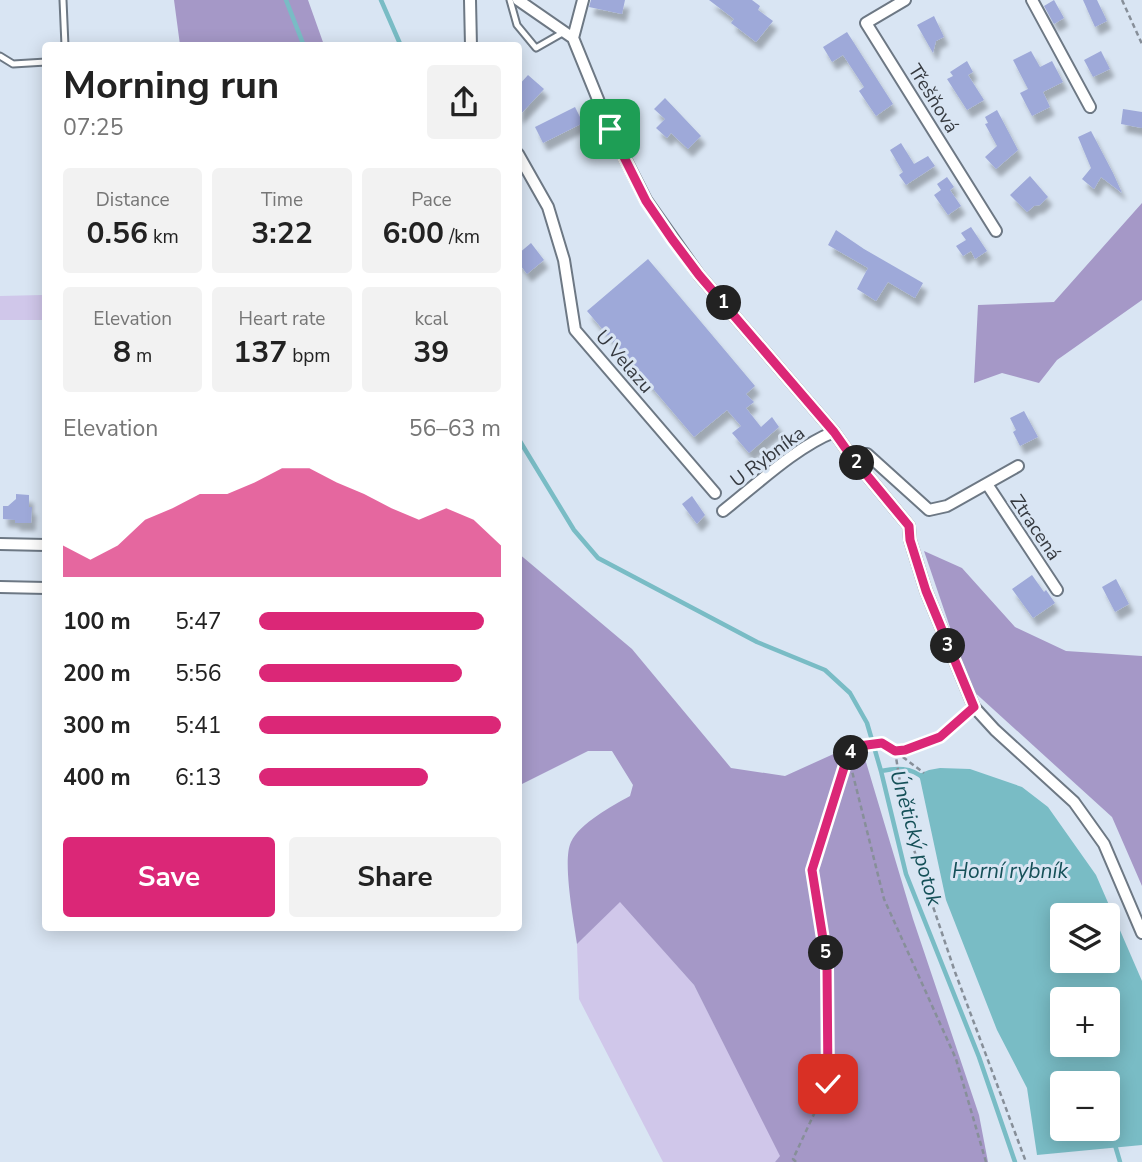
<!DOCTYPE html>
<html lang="en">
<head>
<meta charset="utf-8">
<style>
	body { margin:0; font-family:"Nunito Sans",sans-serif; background:#f2f2f2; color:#222; height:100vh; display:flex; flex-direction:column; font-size:26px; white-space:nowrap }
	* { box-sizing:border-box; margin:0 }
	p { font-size:23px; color:#767676 }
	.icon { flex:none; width:38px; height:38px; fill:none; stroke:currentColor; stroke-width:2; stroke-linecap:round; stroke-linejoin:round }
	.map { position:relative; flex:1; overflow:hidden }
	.side { position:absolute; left:42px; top:42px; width:480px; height:889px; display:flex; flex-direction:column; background:#fff; border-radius:7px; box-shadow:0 4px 18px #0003 }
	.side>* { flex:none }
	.fabs { position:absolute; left:1050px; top:903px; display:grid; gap:14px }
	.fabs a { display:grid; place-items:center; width:70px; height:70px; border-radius:7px; background:#fff; box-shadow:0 4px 18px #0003; font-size:35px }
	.pin { position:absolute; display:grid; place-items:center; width:60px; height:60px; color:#fff; margin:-30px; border-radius:14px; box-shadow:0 4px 10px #0006 }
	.km { position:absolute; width:35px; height:35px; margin:-18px; border-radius:50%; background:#222; color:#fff; font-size:19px; line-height:35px; text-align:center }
	.round { display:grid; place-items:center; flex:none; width:74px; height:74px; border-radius:7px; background:#f2f2f2 }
	.headline { display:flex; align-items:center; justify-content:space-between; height:119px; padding:0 21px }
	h1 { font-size:38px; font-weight:700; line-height:52px }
	.figures { display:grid; grid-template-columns:repeat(3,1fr); gap:10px; height:119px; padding:7px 21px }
	.figures div { display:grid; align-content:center; border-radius:7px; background:#f2f2f2; text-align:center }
	.figures b { font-size:30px; font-weight:700 }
	.figures small { font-size:19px; font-weight:400 }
	.figures p { font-size:19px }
	.chart { height:196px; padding:14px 21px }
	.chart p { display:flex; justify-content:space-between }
	.chart svg { width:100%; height:126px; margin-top:7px; fill:#db2777; opacity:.7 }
	.button { display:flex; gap:14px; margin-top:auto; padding:14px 21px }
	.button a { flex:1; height:80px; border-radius:7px; background:#db2777; color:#fff; font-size:28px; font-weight:700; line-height:80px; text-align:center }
	.button a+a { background:#f2f2f2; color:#222 }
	ul { padding:0 21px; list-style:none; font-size:23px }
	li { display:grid; grid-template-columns:112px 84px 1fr; align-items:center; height:52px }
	li i { height:18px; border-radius:9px; background:#db2777 }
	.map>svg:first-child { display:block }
	.green { fill:#d0c7ea }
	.forest { fill:#a598c7 }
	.water { fill:#79bcc5; fill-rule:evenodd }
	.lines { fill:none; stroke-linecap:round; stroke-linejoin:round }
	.stream { stroke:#79bcc5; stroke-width:4.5 }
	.building { fill:#9ea9d9; filter:url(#shadow) }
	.lane-casing { stroke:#6d7884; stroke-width:9 }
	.street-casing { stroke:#6d7884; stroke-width:14 }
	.path { stroke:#878f99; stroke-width:2.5; stroke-dasharray:5 3.5; stroke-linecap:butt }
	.lane { stroke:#fff; stroke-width:5 }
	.street { stroke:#fff; stroke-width:10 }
	.route-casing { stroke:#fff; stroke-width:14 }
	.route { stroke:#db2777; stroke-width:9 }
	.labels { text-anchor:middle; stroke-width:6; stroke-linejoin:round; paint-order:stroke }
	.street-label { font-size:19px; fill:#35393f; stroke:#d9e5f3 }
	.water-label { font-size:21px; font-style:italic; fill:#155058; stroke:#d9e5f3 }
</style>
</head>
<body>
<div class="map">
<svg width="1142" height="1162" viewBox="0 0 1142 1162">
	<defs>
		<filter id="shadow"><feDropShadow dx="4.5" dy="8" stdDeviation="2" flood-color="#0004"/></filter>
	</defs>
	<rect width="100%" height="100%" fill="#d9e5f3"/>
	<!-- green -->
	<path class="green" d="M42 295 43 320H0V296Z
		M620 901 694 985 781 1156 775 1162H663L579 999 577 944Z"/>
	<!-- forest -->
	<path class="forest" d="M174 0H308L324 45H180Z
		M1142 203V300L1057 360 1039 383 1002 373 974 383 978 305 1054 302Z
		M924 551 962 568 1015 627 1066 651 1142 656V886L1112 817 971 689Z
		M518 553 632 649 731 768 785 776 860 742 913 919 979 1115 988 1162H775L780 1156 694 985 620 902 577 944C574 923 562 860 571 842 580 823 612 806 630 796L633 785 612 751H588L518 786Z"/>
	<!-- water -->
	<path class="water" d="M940 768 970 769 1022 787 1048 807 1096 875 1142 981V1145L1037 1155 1027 1088 997 1030 946 900 919 774 929 770ZM1062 915H1108V961H1062ZM1062 999H1108V1045H1062ZM1062 1083H1108V1129H1062Z"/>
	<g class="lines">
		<!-- stream -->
		<path class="stream" d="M286 0 304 46
			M381 0 401 46
			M518 438 574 530 598 558 757 642 825 670 850 693 867 723 881 771 906 874 979 1057 1015 1162
			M881 771C896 768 911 767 923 778
			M1115 1145 1120 1162"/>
	</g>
	<!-- building -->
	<path class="building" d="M591 0H625L622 14 589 7Z
		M709 0H752L760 6 758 10 773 21 756 42 731 23 734 19Z
		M1054 0 1064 18 1054 24 1044 6Z
		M1083 0H1097L1107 21 1095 27Z
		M934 16 944 37 936 41 933 53 917 25Z
		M847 32 893 104 876 116 859 91 864 87 843 55 832 62 823 47Z
		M1031 51 1040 67 1052 61 1063 82 1043 92 1050 107 1032 116 1020 93 1028 89 1013 60Z
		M1101 51 1110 69 1093 77 1084 60Z
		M967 61 973 72 968 75 984 100 967 110 947 79 953 76 950 72Z
		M528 75 544 89 518 117V86Z
		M665 98 701 136 688 149 671 133 667 138 656 128 665 119 654 109Z
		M575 107 583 123 543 143 535 127Z
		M1123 109 1142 112V128L1121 124Z
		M997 110 1018 150 996 169 985 157 997 146 985 124 988 123 985 117Z
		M1091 131 1113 173 1122 193 1101 177 1094 189 1082 179 1091 168 1078 137Z
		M901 143 914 164 928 156 935 166 906 185 899 175 903 172 890 150Z
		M1030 176 1048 197 1040 205 1034 206 1027 212 1010 195Z
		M947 177 954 187 950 190 961 206 948 215 934 195 941 190 937 184Z
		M971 227 987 251 975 259 971 251 963 256 956 246 966 240 961 233Z
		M836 230 864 249 923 283 915 298 888 282 876 301 857 289 868 268 828 245Z
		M531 243 544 260 527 274 518 262V254Z
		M648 259 755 386 746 394 754 402 746 408 761 427 772 417 779 427 749 453 732 433 741 426 727 410 694 437 587 311Z
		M1024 411 1038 437 1020 446 1013 432 1016 430 1010 418Z
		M16 494 29 495V507H32L31 523H15V520L3 519V506H8L16 499Z
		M692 496 705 515 697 524 682 504Z
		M1032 575 1044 592 1046 590 1055 603 1033 618 1012 589Z
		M1116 579 1129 604 1115 612 1102 587Z"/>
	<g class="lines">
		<!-- lane casing -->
		<g class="lane-casing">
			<path id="lane" d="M63 0 65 46
				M510 0 517 25 536 48 564 32
				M0 56 13 64 46 62"/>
		</g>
		<!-- street casing -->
		<g class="street-casing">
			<path id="street" d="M470 0 471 46
				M518 0 573 38 610 129 646 200 699 275 834 432 851 456 909 526 910 540 926 591 974 707 995 730 1074 802 1104 844 1142 933
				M905 0 866 23 996 231
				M1032 0 1090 107
				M573 38 583 0
				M518 154 548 207 564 260 575 330 715 493
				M851 456 867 454 929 510 947 506 1018 466
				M987 484 1057 590
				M723 511C755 486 797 446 834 432
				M0 544 46 545
				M0 587 46 588"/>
		</g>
		<!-- path -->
		<path class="path" d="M1122 0 1142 44
			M966 714 940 737 905 750 895 751 882 743 859 746 848 755 884 899 956 1059 986 1162
			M895 751 908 832 955 972 1026 1162
			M896 752 924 773
			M796 1162 793 1159 828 1084 827 964 812 870 847 759"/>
		<!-- lane -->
		<use href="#lane" class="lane"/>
		<!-- street -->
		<use href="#street" class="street"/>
	</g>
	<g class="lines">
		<!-- route casing -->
		<g class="route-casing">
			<path id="route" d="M610 129 646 201 672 239 699 275 834 432 851 456 909 526 910 540 926 591 974 707 940 737 905 750 895 751 882 743 859 746 848 755 812 870 827 964 828 1084"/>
		</g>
		<!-- route -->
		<use href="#route" class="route"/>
	</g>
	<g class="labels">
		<!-- street labels -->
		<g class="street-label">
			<text transform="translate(934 98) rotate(58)" y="7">Třešňová</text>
			<text transform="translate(625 361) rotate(49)" y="7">U Velazu</text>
			<text transform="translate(767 456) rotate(-37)" y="7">U Rybníka</text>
			<text transform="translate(1036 527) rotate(56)" y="7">Ztracená</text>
		</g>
		<!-- water labels -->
		<g class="water-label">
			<text transform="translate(916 838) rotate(74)" y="7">Únětický potok</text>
			<text x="1010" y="878">Horní rybník</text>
		</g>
	</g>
</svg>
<div class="fabs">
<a><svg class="icon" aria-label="layers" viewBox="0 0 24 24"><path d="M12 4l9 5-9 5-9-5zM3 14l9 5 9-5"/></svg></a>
<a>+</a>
<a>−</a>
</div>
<div class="pin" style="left:610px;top:129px;background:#1e9e55"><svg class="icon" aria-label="arrive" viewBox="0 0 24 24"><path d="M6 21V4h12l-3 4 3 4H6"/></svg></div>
<div class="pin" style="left:828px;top:1084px;background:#d93025"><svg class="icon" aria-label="check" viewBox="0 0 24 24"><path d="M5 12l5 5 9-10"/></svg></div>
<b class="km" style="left:724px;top:303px">1</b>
<b class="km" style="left:857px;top:463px">2</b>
<b class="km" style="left:948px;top:646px">3</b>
<b class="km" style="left:851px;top:753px">4</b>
<b class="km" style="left:826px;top:953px">5</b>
<section class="side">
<div class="headline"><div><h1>Morning run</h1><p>07:25</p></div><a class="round"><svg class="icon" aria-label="share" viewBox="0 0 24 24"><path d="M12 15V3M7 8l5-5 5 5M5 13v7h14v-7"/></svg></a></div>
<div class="figures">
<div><p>Distance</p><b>0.56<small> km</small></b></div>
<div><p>Time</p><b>3:22</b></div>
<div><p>Pace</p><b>6:00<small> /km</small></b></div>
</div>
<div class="figures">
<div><p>Elevation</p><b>8<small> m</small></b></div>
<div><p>Heart rate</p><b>137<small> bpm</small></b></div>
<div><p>kcal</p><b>39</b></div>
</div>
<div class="chart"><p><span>Elevation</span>56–63 m</p>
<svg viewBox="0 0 160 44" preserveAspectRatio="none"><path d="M0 44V33L10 38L20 33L30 24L40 20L50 15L60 15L70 11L80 6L90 6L100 11L110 15L120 20L130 24L140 20L150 24L160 33V44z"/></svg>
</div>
<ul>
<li><b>100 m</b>5:47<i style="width:93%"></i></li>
<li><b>200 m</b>5:56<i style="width:84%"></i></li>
<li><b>300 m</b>5:41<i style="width:100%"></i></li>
<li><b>400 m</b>6:13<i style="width:70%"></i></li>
</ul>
<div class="button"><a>Save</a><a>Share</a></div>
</section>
</div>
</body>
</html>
